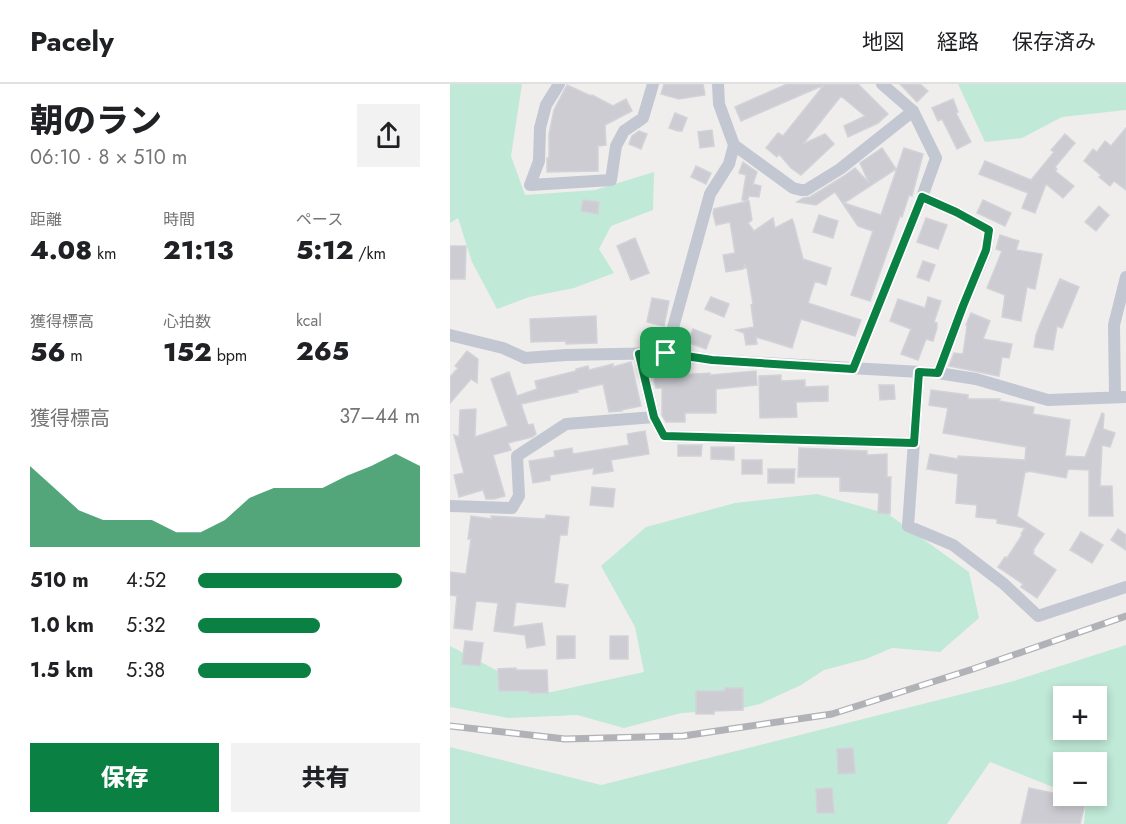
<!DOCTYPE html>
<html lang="ja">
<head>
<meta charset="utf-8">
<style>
	body { margin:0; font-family:Jost,"Noto Sans JP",sans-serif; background:#f2f2f2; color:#202124; height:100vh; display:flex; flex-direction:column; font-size:22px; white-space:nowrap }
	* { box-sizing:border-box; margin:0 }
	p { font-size:20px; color:#757577 }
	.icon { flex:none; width:33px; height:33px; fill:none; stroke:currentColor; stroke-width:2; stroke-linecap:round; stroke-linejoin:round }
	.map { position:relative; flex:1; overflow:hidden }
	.drawer { display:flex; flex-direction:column; background:#fff; width:450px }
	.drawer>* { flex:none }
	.tools { position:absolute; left:603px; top:602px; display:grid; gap:12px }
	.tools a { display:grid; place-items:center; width:54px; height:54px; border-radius:0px; background:#fff; box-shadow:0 3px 9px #0003; font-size:30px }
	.pin { position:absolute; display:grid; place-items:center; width:51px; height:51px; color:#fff; margin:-26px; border-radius:12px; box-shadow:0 3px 9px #0006 }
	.round { display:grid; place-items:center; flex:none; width:63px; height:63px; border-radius:0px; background:#f2f2f2 }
	.overview { display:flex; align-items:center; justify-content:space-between; height:102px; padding:0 30px }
	h1 { font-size:33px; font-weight:800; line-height:45px }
	.stats { display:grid; grid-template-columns:repeat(3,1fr); gap:9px; height:102px; padding:6px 30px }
	.stats div { display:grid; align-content:center }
	.stats b { font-size:26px; font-weight:800 }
	.stats small { font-size:16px; font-weight:400 }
	.stats p { font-size:16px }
	.chart { height:168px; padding:12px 30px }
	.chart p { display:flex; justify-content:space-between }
	.chart svg { width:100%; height:108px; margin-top:6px; fill:#0b8043; opacity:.7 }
	.button { display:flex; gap:12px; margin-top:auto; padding:12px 30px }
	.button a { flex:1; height:69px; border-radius:0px; background:#0b8043; color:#fff; font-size:24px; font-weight:800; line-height:69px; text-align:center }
	.button a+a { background:#f2f2f2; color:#202124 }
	ul { padding:0 30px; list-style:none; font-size:20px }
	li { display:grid; grid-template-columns:96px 72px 1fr; align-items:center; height:45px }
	li i { height:15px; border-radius:8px; background:#0b8043 }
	header { display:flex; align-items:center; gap:36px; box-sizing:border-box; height:84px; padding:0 30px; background:#fff; border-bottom:2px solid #e0e0e0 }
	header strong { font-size:28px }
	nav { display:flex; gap:33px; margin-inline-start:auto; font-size:21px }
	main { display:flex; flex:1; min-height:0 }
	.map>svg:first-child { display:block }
	.green { fill:#c0e9d7; fill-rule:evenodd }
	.building { fill:#ccccd2; stroke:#d2d3d8; stroke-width:1.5 }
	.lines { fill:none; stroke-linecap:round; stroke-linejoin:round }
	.street { stroke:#c2c7d1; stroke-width:12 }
	.rail-casing { stroke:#b0b2b7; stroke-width:7 }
	.rail { stroke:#fff; stroke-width:4.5; stroke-dasharray:14; stroke-linecap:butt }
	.route-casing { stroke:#fff; stroke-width:12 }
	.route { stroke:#0b8043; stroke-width:8 }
</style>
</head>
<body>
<header>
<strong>Pacely</strong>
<nav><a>地図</a><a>経路</a><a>保存済み</a></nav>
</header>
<main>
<section class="drawer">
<div class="overview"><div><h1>朝のラン</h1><p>06:10 · 8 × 510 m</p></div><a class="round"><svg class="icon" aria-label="share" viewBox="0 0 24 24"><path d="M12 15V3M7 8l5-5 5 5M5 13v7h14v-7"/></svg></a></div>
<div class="stats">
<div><p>距離</p><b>4.08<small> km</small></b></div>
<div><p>時間</p><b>21:13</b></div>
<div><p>ペース</p><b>5:12<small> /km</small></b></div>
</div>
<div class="stats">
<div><p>獲得標高</p><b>56<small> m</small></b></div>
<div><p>心拍数</p><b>152<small> bpm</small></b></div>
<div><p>kcal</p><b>265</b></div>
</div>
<div class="chart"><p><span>獲得標高</span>37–44 m</p>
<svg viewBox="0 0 160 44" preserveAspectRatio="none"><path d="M0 44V11L10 20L20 29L30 33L40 33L50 33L60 38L70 38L80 33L90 24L100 20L110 20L120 20L130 15L140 11L150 6L160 11V44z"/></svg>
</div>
<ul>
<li><b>510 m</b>4:52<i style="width:92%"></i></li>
<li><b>1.0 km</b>5:32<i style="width:55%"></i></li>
<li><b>1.5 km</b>5:38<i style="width:51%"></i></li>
</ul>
<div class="button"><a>保存</a><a>共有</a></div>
</section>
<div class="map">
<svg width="676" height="740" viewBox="0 0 676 740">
	<rect width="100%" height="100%" fill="#f0eeed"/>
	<!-- green -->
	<path class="green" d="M0 0H72L61 72 75 111 145 106 204 88 203 126 161 142 149 165 164 189 124 204 79 213 47 225 22 178 8 134 0 139Z
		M508 0H676V26L612 33 572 54 535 58Z
		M367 410 438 430 519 488 529 534 490 568 442 564 416 575 374 586 351 601 310 620 284 626 231 629 174 644 127 631 58 634 0 623V562L92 610 194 588 185 543 151 482 196 443 285 419Z
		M676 561V740H634L636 716 623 711H646V678H614L613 707 540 678 497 740H0V663L151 701 564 597ZM614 612H646V645H614Z"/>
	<!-- building -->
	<path class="building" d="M214 0H253L255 11 229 15 211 10Z
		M337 0H408L438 30 428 39 398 53 394 42 415 32 391 12 353 60 375 50 384 60 351 91 341 84 329 70 327 73 316 64 328 49 333 52 374 1 291 37 285 23Z
		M450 0H470L478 7 467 18Z
		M117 1 141 12 142 11 163 22 176 15 182 27 155 41 156 61 148 62V87L97 88V74H99V50L104 26Z
		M503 15 508 28 506 29 521 58 507 65 492 35 488 37 482 24Z
		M225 29 237 34 232 47H228L219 44Z
		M676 44V106L664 97 660 102 649 93 651 91 634 77 643 65 647 68 655 57 661 62Z
		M262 46 264 62 250 64 248 48Z
		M189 47 197 50 191 65 179 60 182 52Z
		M615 50 625 59 605 83 607 85 605 87 624 102 613 114 596 100 585 129 572 124 578 109 529 90 535 77 581 96 604 68 601 66Z
		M432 64 446 85 394 119 431 131 454 64 473 70 462 112 459 111 452 133 450 132 420 217 401 211 423 147 408 142 385 108 366 121 347 118 353 114 360 113 394 92 405 84 419 99 410 79Z
		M293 78 307 88 303 100 311 102 309 113 299 112 297 117 292 116 296 91 289 89Z
		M246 82 261 89 256 100 241 93Z
		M133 116 149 118 148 130 131 127Z
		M533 116 561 129 555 142 527 129Z
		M299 117 302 136 298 139 304 147 323 134 325 144 342 135 344 140 353 175 381 184 376 201 365 197 358 219 411 236 405 252 351 235 342 264 306 253 307 260 296 261 294 249 286 246 304 243 301 221 303 220 297 184H295V180L293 185 276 188 273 171 285 169 280 138 266 141 263 129 264 125Z
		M649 122 659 131 646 147 635 138Z
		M369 131 388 137 383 154 363 148Z
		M476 134 497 141 488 165 467 158Z
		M550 151 569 157 566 166 592 170 585 205 577 203 571 237 552 233 555 211 537 204 552 167 546 165Z
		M185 154 199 189 181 196 167 162Z
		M0 162H16L15 195H0Z
		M473 177 485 181 479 197 467 193Z
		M610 195 629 203 612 244 607 242 603 266 584 263 586 251 591 238Z
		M261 213 279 220 274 233 255 225Z
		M478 213 491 217 484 238 487 239V244L483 257 476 255 468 276 451 270 461 245 440 237 448 215 475 224Z
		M202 214 219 217 214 242 197 238Z
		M521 229 540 237 533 255 562 260 559 274 552 273 549 292 499 282 504 269 513 270 517 242 516 241Z
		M146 232 147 259 116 260V257L81 258 80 235Z
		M243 245 261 252 256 265 237 258Z
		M17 267 28 275 27 299 21 295 0 319V293L8 284 5 282Z
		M181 278 191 322 171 326 172 327 159 328 153 300 127 306 128 308 71 320 78 341 83 340 86 350 82 353 58 359 61 366 43 371 55 412 44 415H36L33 406 9 413 4 391 14 389 4 351 9 353 10 326 26 325 25 353 58 342 41 295 59 288 67 312 87 305 85 297 126 287V285L138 282 139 286 163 280V283Z
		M204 283H227V291L260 289V291L306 287 307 301 266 305V329H235V338H216L212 331V304H206L204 296Z
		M331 291V297L355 296V303L378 302V317L346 318 347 333 310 334 309 292Z
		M429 301H444L445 315 430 316Z
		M481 306 518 311V315H550L549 317 584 323 583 330 620 336 615 372 635 373 652 329 654 330 653 345 665 349 660 363 652 361 650 402H662L663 432H639V386L618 385 616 394 578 387V388H575L567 432 594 450 583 466 584 467 583 470 606 486 587 514 571 503 573 500 548 483 555 473 557 474 572 451 571 450 575 444 547 439V435L526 433 527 421 506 419 508 390 477 385 480 370 508 375V372L575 376 576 363 493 349 498 324 479 321Z
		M195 347 199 370 161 376 163 387 143 390 144 384 100 391V396L83 399 79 377 105 373 104 367 122 364 123 370 179 361 177 350Z
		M228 361H252L251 372H228Z
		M261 363H284V376L261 375Z
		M349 364 417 367V371L437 370V393H441L440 430 428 429 429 409 390 407V393H348Z
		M292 376H312V390H292Z
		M318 385H345L344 399H318Z
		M142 403 165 405 163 423 140 421Z
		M96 431 119 433 117 451H110L104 499 118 501 115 523 66 518 63 543 92 539 95 561 77 564 75 551 44 547 48 519 26 517 22 546 4 544 7 512 0 511V488L16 490 21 455H18L21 432 42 435 41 432 95 435Z
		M668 445 676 451V466L661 456Z
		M631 448 653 461 642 479 620 466Z
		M107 552H125V574L107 575Z
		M160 552H178V575H160Z
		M15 557 33 559 30 582 12 580Z
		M66 584V586H97L98 609H79V607H49L48 585Z
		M275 604H293V626L264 627V630H246V607H275Z
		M403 664 405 689 388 690 387 665Z
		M382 704 384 729H367L366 705Z
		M579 704 636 716 630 740H571Z"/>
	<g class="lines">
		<!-- street -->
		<path class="street" d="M109 0 96 21 90 44 89 77 80 101 161 96 166 62 174 47 193 34 203 0
			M268 0 269 20 284 61 343 104 351 106H356L390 85 463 27
			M472 113 506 128 539 146 536 167 513 222 488 289
			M0 251 53 264 75 274 116 271 216 269 262 276 488 289 526 295 598 316 676 313
			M216 269 260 110 279 80 284 61
			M189 270 204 333 214 352 464 359
			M403 285 472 113 486 74 463 27 432 0
			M469 288 458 442 503 461 554 500 588 532 676 503
			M665 313 664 241 676 193
			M0 422 62 424 69 412 67 372 116 340 204 333"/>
		<!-- rail casing -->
		<g class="rail-casing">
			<path id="rail" d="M0 642 115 655 233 652 382 630 523 585 676 532"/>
		</g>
		<!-- rail -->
		<use href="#rail" class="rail"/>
	</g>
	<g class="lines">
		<!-- route casing -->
		<g class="route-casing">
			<path id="route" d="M472 113 506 128 539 146 536 166 513 222 488 289 469 288 464 359 214 352 204 333 189 270 216 269 262 276 403 285Z"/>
		</g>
		<!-- route -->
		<use href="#route" class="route"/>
	</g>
</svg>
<div class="tools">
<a>+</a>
<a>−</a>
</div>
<div class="pin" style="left:216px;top:269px;background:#1e9e55"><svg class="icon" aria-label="arrive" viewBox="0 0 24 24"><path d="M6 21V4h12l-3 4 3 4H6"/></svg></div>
</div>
</main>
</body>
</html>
